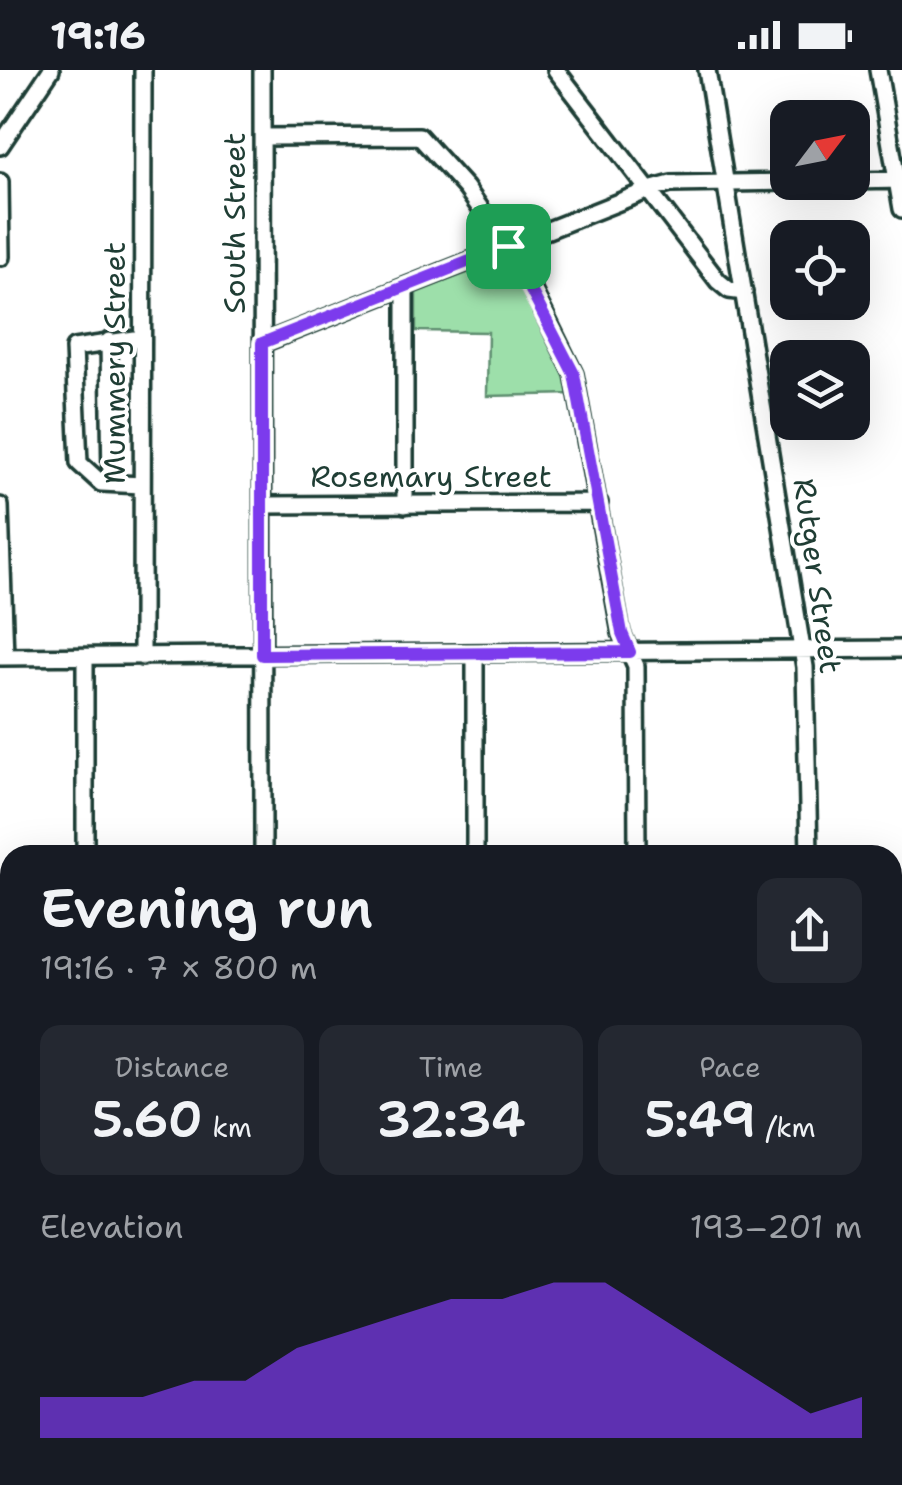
<!DOCTYPE html>
<html lang="en">
<head>
<meta charset="utf-8">
<style>
	body { margin:0; font-family:"Shantell Sans",sans-serif; background:#242831; color:#f1f3f6; height:100vh; display:flex; flex-direction:column; font-size:38px; white-space:nowrap }
	* { box-sizing:border-box; margin:0 }
	p { font-size:32px; color:#9ea1a6 }
	.icon { flex:none; width:55px; height:55px; fill:none; stroke:currentColor; stroke-width:2; stroke-linecap:round; stroke-linejoin:round }
	.map { position:relative; flex:1; overflow:hidden }
	.panel { position:absolute; left:0px; top:775px; width:902px; height:640px; display:flex; flex-direction:column; background:#171b24; border-radius:30px 30px 0 0; box-shadow:0 10px 40px #0002 }
	.panel>* { flex:none }
	.needle { width:65px; rotate:58deg }
	.tools { position:absolute; left:770px; top:30px; display:grid; gap:20px }
	.tools a { display:grid; place-items:center; width:100px; height:100px; border-radius:20px; background:#171b24; box-shadow:0 10px 40px #0002; font-size:50px }
	.pin { position:absolute; display:grid; place-items:center; width:85px; height:85px; color:#fff; margin:-42px; border-radius:20px; box-shadow:0 5px 15px #0006 }
	.round { display:grid; place-items:center; flex:none; width:105px; height:105px; border-radius:20px; background:#242831 }
	.head { display:flex; align-items:center; justify-content:space-between; height:170px; padding:0 40px }
	h1 { font-size:55px; font-weight:600; line-height:75px }
	.stats { display:grid; grid-template-columns:repeat(3,1fr); gap:15px; height:170px; padding:10px 40px }
	.stats div { display:grid; align-content:center; border-radius:20px; background:#242831; text-align:center }
	.stats b { font-size:50px; font-weight:600 }
	.stats small { font-size:28px; font-weight:400 }
	.stats p { font-size:28px }
	.chart { height:280px; padding:20px 40px }
	.chart p { display:flex; justify-content:space-between }
	.chart svg { width:100%; height:180px; margin-top:10px; fill:#7c3aed; opacity:.7 }
	.status { display:flex; justify-content:space-between; align-items:center; height:70px; padding:0 50px; background:#171b24; direction:ltr }
	.status svg { height:28px; fill:currentColor }
	.map>svg:first-child { display:block }
	.green { fill:#9ddfaa; stroke:#5e8e6f; stroke-width:2.5 }
	.lines { fill:none; stroke-linecap:round; stroke-linejoin:round }
	.minor-casing { stroke:#1f3d34; stroke-width:22 }
	.major-casing { stroke:#1f3d34; stroke-width:25 }
	.minor { stroke:#fff; stroke-width:15 }
	.major { stroke:#fce080; stroke-width:18 }
	.route-casing { stroke:#fff; stroke-width:20 }
	.route { stroke:#7c3aed; stroke-width:12 }
	.labels { text-anchor:middle; stroke-width:8; stroke-linejoin:round; paint-order:stroke }
	.street-label { font-size:30px; fill:#1f3d34; stroke:#fff }
</style>
</head>
<body>
<div class="status"><b>19:16</b><svg viewBox="0 0 49 12"><path d="M0 12V9h3v3zM5 12V6h3v6zM10 12V3h3v9zM15 12V0h3v12zM26 1h20v11H26zM47 4h2v5h-2z"/></svg></div>
<div class="map">
<svg width="902" height="1415" viewBox="0 0 902 1415">
	<rect width="100%" height="100%" fill="#fff"/>
	<filter id="ink" filterUnits="userSpaceOnUse"><feTurbulence type="fractalNoise" baseFrequency=".01" numOctaves="2"/><feDisplacementMap in="SourceGraphic" scale="20" xChannelSelector="R" yChannelSelector="G"/><feConvolveMatrix kernelMatrix="1 2 1 2 8 2 1 2 1" color-interpolation-filters="sRGB"/></filter>
	<g filter="url(#ink)">
		<!-- green -->
		<path class="green" d="M510 187 566 300 572 324 487 326 488 262 416 261V222Z
			M893 1326H902V1415H834V1405H892Z
			M0 1336H10V1405H314L337 1415H0Z"/>
		<g class="lines">
			<!-- minor casing -->
			<g class="minor-casing">
				<path id="minor" d="M262 0 263 785
					M556 0 718 211 729 220 744 222
					M707 0 805 597 809 785
					M878 0 902 139
					M262 67 419 66 466 118 521 196 574 304 621 563 636 596 637 785
					M0 76 51 0
					M852 111 902 110
					M0 112 1 187
					M109 271 111 413
					M263 273 649 120 671 114 788 112
					M142 415 101 413 79 393 74 278 142 268
					M263 435 599 433
					M405 435V217
					M0 436 5 587
					M475 584V785
					M0 587 902 579
					M142 587 143 0
					M85 785V587
					M892 890H902
					M0 898H10
					M892 1358 902 1359
					M101 1405 106 1415
					M408 1405V1415
					M561 1405V1415
					M672 1405V1415
					M813 1405V1415
					M876 1405 878 1415"/>
			</g>
			<!-- major casing -->
			<g class="major-casing">
				<path id="major" d="M892 1307H902
					M0 1326H10"/>
			</g>
			<!-- minor -->
			<use href="#minor" class="minor"/>
			<!-- major -->
			<use href="#major" class="major"/>
		</g>
	</g>
	<g class="lines" filter="url(#ink)">
		<!-- route casing -->
		<g class="route-casing">
			<path id="route" d="M508 176 574 304 622 563 630 582 262 585V273Z"/>
		</g>
		<!-- route -->
		<use href="#route" class="route"/>
	</g>
	<g class="labels">
		<!-- street labels -->
		<g class="street-label">
			<text transform="translate(235 153) rotate(-90)" y="10">South Street</text>
			<text transform="translate(115 293) rotate(-90)" y="10">Mummery Street</text>
			<text x="431" y="417">Rosemary Street</text>
			<text transform="translate(817 506) rotate(82)" y="10">Rutger Street</text>
		</g>
	</g>
</svg>
<div class="tools">
<a><svg class="needle" viewBox="-14 -14 28 28"><path d="M0-13l5 13h-10z" fill="#e53935"/><path d="M0 13l5-13h-10z" fill="#9ea1a6"/></svg></a>
<a><svg class="icon" aria-label="locate" viewBox="0 0 24 24"><circle cx="12" cy="12" r="6"/><path d="M12 2v4M12 18v4M2 12h4M18 12h4"/></svg></a>
<a><svg class="icon" aria-label="layers" viewBox="0 0 24 24"><path d="M12 4l9 5-9 5-9-5zM3 14l9 5 9-5"/></svg></a>
</div>
<div class="pin" style="left:508px;top:176px;background:#1e9e55"><svg class="icon" aria-label="arrive" viewBox="0 0 24 24"><path d="M6 21V4h12l-3 4 3 4H6"/></svg></div>
<section class="panel">
<div class="head"><div><h1>Evening run</h1><p>19:16 · 7 × 800 m</p></div><a class="round"><svg class="icon" aria-label="share" viewBox="0 0 24 24"><path d="M12 15V3M7 8l5-5 5 5M5 13v7h14v-7"/></svg></a></div>
<div class="stats">
<div><p>Distance</p><b>5.60<small> km</small></b></div>
<div><p>Time</p><b>32:34</b></div>
<div><p>Pace</p><b>5:49<small> /km</small></b></div>
</div>
<div class="chart"><p><span>Elevation</span>193–201 m</p>
<svg viewBox="0 0 160 44" preserveAspectRatio="none"><path d="M0 44V34L10 34L20 34L30 30L40 30L50 22L60 18L70 14L80 10L90 10L100 6L110 6L120 14L130 22L140 30L150 38L160 34V44z"/></svg>
</div>
</section>
</div>
</body>
</html>
